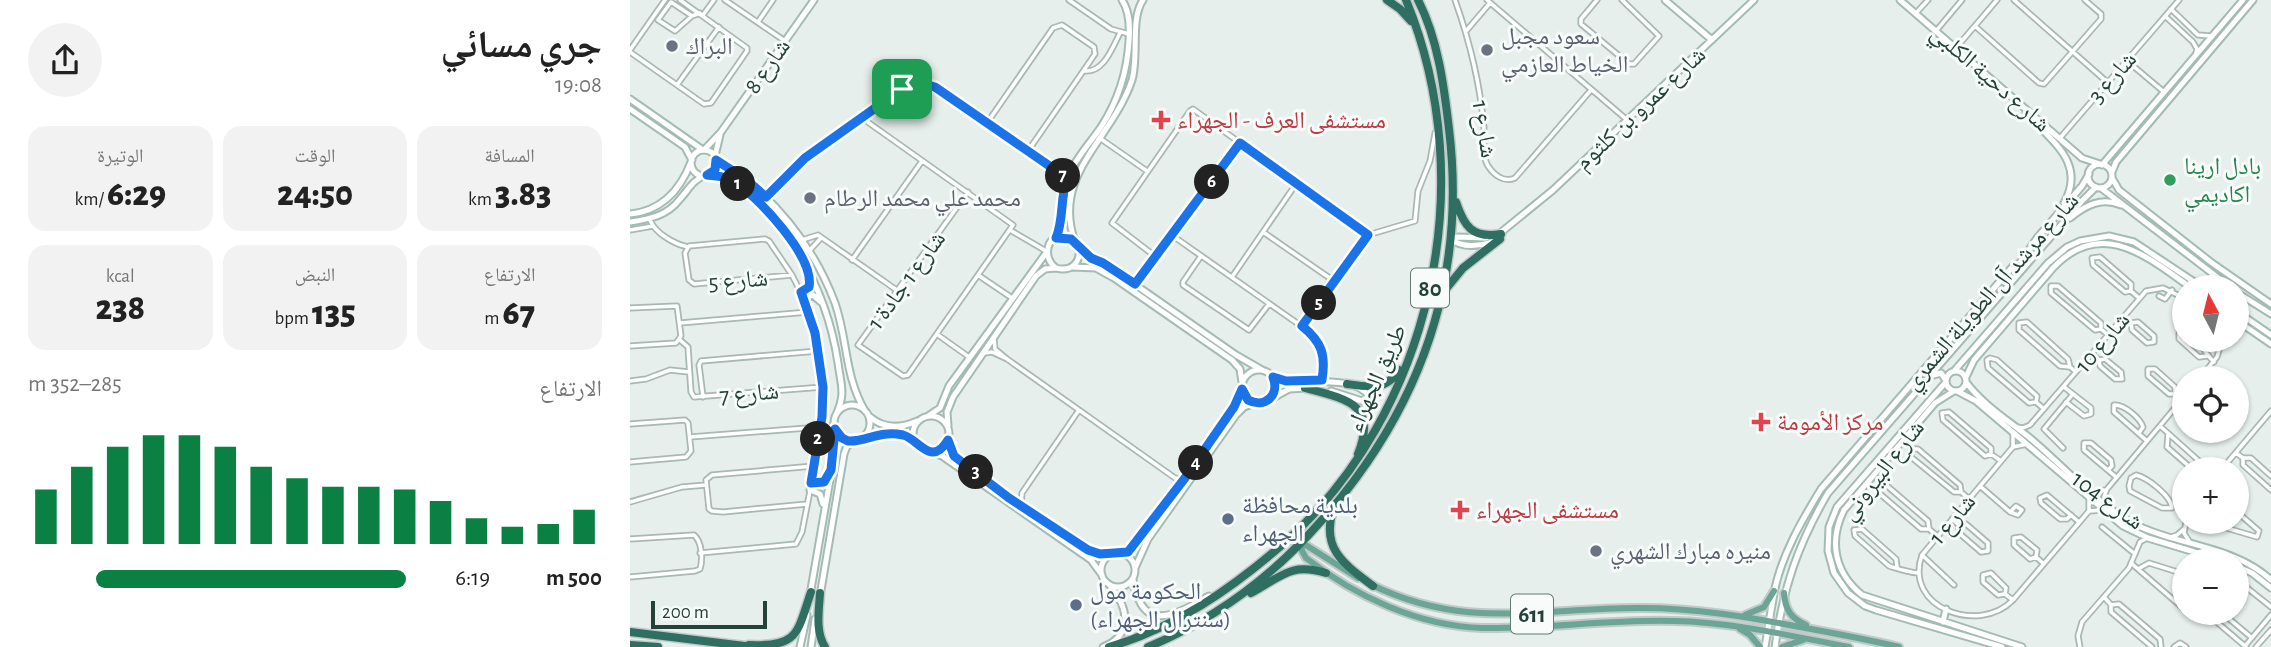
<!DOCTYPE html>
<html lang="ar">
<head>
<meta charset="utf-8">
<style>
	body { margin:0; font-family:"Alegreya Sans","Noto Naskh Arabic",sans-serif; background:#f2f2f2; color:#222; direction:rtl; height:100vh; display:flex; flex-direction:column; font-size:26px; white-space:nowrap }
	* { box-sizing:border-box; margin:0 }
	p { font-size:23px; color:#767676 }
	.icon { flex:none; width:38px; height:38px; fill:none; stroke:currentColor; stroke-width:2; stroke-linecap:round; stroke-linejoin:round }
	.map { position:relative; flex:1; overflow:hidden; direction:ltr }
	.side { display:flex; flex-direction:column; background:#fff; width:630px }
	.side>* { flex:none }
	.needle { width:46px; rotate:353deg }
	.tools { position:absolute; left:1542px; top:275px; display:grid; gap:14px }
	.tools a { display:grid; place-items:center; width:77px; height:77px; border-radius:50%; background:#fff; box-shadow:0 2px 5px #0004; font-size:35px }
	.scale { position:absolute; left:21px; bottom:18px; width:116px; box-sizing:border-box; padding-left:7px; border:4px solid #24423a; border-top:0; font-size:19px; line-height:24px; white-space:nowrap; color:#24423a; -webkit-text-stroke:5px #f7fbf9; paint-order:stroke }
	.pin { position:absolute; display:grid; place-items:center; width:60px; height:60px; color:#fff; margin:-30px; border-radius:14px; box-shadow:0 4px 10px #0006 }
	.km { position:absolute; width:35px; height:35px; margin:-18px; border-radius:50%; background:#222; color:#fff; font-size:19px; line-height:35px; text-align:center }
	.round { display:grid; place-items:center; flex:none; width:74px; height:74px; border-radius:37px; background:#f2f2f2 }
	.summary { display:flex; align-items:center; justify-content:space-between; height:119px; padding:0 28px }
	h1 { font-size:38px; font-weight:800; line-height:52px }
	.metrics { display:grid; grid-template-columns:repeat(3,1fr); gap:10px; height:119px; padding:7px 28px }
	.metrics div { display:grid; align-content:center; border-radius:18px; background:#f2f2f2; text-align:center }
	.metrics b { font-size:35px; font-weight:800 }
	.metrics small { font-size:19px; font-weight:400 }
	.metrics p { font-size:19px }
	.chart { height:196px; padding:14px 28px }
	.chart p { display:flex; justify-content:space-between }
	.chart svg { width:100%; height:126px; margin-top:7px; stroke:#0b8043; stroke-width:6 }
	ul { padding:0 28px; list-style:none; font-size:23px }
	li { display:grid; grid-template-columns:112px 84px 1fr; align-items:center; height:52px }
	li i { height:18px; border-radius:9px; background:#0b8043 }
	main { display:flex; flex:1; min-height:0 }
	.map>svg:first-child { display:block }
	.lines { fill:none; stroke-linecap:round; stroke-linejoin:round }
	.street-casing { stroke:#a8b8b2; stroke-width:7 }
	.secondary-casing { stroke:#a4bbb3; stroke-width:9 }
	.primary-casing { stroke:#c2cac8; stroke-width:10 }
	.highway-casing { stroke:#c2cac8; stroke-width:11 }
	.street { stroke:#fff; stroke-width:3.5 }
	.secondary { stroke:#fff; stroke-width:5 }
	.primary { stroke:#6aa596; stroke-width:6 }
	.highway { stroke:#2f6f62; stroke-width:8 }
	.route-casing { stroke:#fff; stroke-width:14 }
	.route { stroke:#1a73e8; stroke-width:9 }
	.worship-dot { fill:#6b7280; stroke:#f7fbf9; stroke-width:2.5 }
	.health-dot { fill:#e0444e; stroke:#f7fbf9; stroke-width:2.5 }
	.leisure-dot { fill:#2e9e5b; stroke:#f7fbf9; stroke-width:2.5 }
	.service-dot { fill:#5c6f8a; stroke:#f7fbf9; stroke-width:2.5 }
	.labels { text-anchor:middle; stroke-width:6; stroke-linejoin:round; paint-order:stroke }
	.shield { fill:#f7fbf9; stroke:#637a73; stroke-width:2 }
	.shield-label { font-size:23px; font-weight:bold; fill:#24423a }
	.worship-label { font-size:24px; fill:#5b616d; stroke:#f7fbf9; text-anchor:start }
	.street-label { font-size:24px; fill:#24423a; stroke:#f7fbf9 }
	.health-label { font-size:24px; fill:#be3a42; stroke:#f7fbf9; text-anchor:start }
	.leisure-label { font-size:24px; fill:#27864d; stroke:#f7fbf9; text-anchor:start }
	.service-label { font-size:24px; fill:#4e5e75; stroke:#f7fbf9; text-anchor:start }
</style>
</head>
<body>
<main>
<div class="map">
<svg width="1641" height="647" viewBox="0 0 1641 647">
	<rect width="100%" height="100%" fill="#e6efeb"/>
	<g class="lines">
		<!-- street casing -->
		<g class="street-casing">
			<path id="street" d="M95 0 155 41
				M439 0 481 29 499 34
				M825 0C840 42 850 83 854 128 854 138 852 157 858 166 864 175 874 183 885 178L961 90
				M857 0 996 119
				M967 0 951 19V24L999 64H1004L1029 36 992 0
				M1384 0 1477 82
				M1541 9 1568 35 1582 36
				M1286 13 1298 0
				M73 15 84 0
				M62 16 41 2 28 20 45 31 62 16 70 13
				M1535 16 1563 42 1567 49 1566 53
				M128 22 143 0
				M1345 26 1409 83 1414 84 1471 19V14L1455 0
				M837 30 860 3
				M1306 31 1332 0
				M1326 48 1367 0
				M0 50 35 0
				M0 52 74 104 81 103 117 51V48L50 0
				M1496 60 1534 92
				M454 71C474 73 482 48 490 33
				M47 85 89 27
				M232 118 383 225 278 375 273 376 228 345 338 192
				M357 123 423 28 432 25 464 47 465 54 398 151
				M1430 138 1549 0
				M471 139 517 171
				M136 197 175 158 272 89 291 83 305 87 437 178
				M20 220C25 233 44 244 58 247
				M0 230 23 226
				M380 230 416 251
				M633 232 704 281
				M543 236 684 335 694 355 692 380
				M135 239 139 241 162 275 64 284 59 280 55 253 59 246Z
				M172 240 188 235 268 291
				M179 251 191 238
				M571 256 553 282V285L619 330 639 304
				M526 257 482 223 560 111 563 109 738 235
				M222 260 292 161
				M162 275 170 291
				M348 275 382 298
				M602 277 666 184
				M505 284 610 143
				M1501 291 1495 292 1463 265 1462 258 1470 257 1501 284V291L1509 298
				M1529 296 1535 299 1542 290
				M174 298C184 331 194 366 193 401 192 428 185 456 181 483
				M0 308 47 306 51 336 46 343 0 346
				M1550 315 1554 310
				M1493 317 1501 323 1508 322 1524 336V342L1517 343 1502 330 1501 323
				M50 323 178 312
				M672 326 738 235 785 221 788 191 800 161 805 133
				M1471 329 1465 330 1421 293V286H1428L1471 323V329L1478 335
				M1554 331 1549 333V339L1569 357 1577 356
				M308 335 339 357
				M364 339 365 349 377 359 545 478 554 479
				M50 340 58 347 61 392 64 397 193 387
				M1565 340C1575 348 1576 355 1584 362
				M354 353 362 352 377 359
				M1462 354 1469 360 1470 366 1485 379H1492
				M1469 360 1475 359 1491 372 1492 379
				M1440 367 1438 359 1397 322 1389 323V330L1430 366 1440 367 1446 372
				M1570 378 1587 357 1592 340
				M0 381 16 379 40 370 59 372
				M1434 387 1461 408V414L1454 416 1436 402
				M1545 394V387L1525 369H1518V376L1539 394H1545L1551 400
				M73 397 69 365 71 361 188 351
				M1406 402 1399 403 1358 368 1357 360 1360 358 1367 360 1407 396 1406 402 1414 409
				M0 424 55 420 58 423 61 451 56 457 0 462
				M1530 426 1578 469
				M1387 427 1393 428 1400 425 1516 291 1533 288 1554 298
				M1509 433 1513 427C1510 418 1494 404 1484 405V412L1517 441
				M1383 434V447L1292 555C1273 608 1349 635 1383 600L1459 511V498
				M1538 434 1537 447 1562 469
				M60 437 190 427
				M1383 447 1397 444
				M1433 448 1414 429 1443 394
				M1606 453 1613 458H1621L1641 476
				M1361 454V448L1319 412 1312 413 1313 420 1355 456 1361 454 1371 461
				M1613 458V465L1641 490
				M1592 469 1641 411
				M1478 470 1482 466 1481 460 1461 443H1454V450L1486 477
				M1506 475C1518 478 1541 496 1542 508H1532L1500 491 1499 486 1501 478Z
				M1350 486 1380 512 1388 515 1392 510 1386 506 1380 512
				M1331 492 1330 485 1288 449H1281V457L1324 492H1331L1338 498
				M1461 492 1476 490
				M0 502 52 487 76 485
				M177 504 93 512 82 511 79 509 76 480 82 475 184 466
				M391 505 392 493 449 410
				M1477 505 1474 497 1477 489 1554 397
				M1459 511 1474 510
				M1441 515 1437 519H1430L1411 503 1410 498 1417 495 1449 522
				M1322 519 1329 525V533L1351 552 1358 551V543L1336 524 1329 525
				M1556 522 1554 533 1559 541
				M1576 522 1627 537 1629 531 1606 511
				M1472 527 1505 554
				M1299 529H1291L1249 493V486L1256 485 1298 521 1299 529 1306 535
				M1541 537 1547 535 1554 529
				M0 539 64 535C72 542 73 559 70 569L65 571 0 577
				M70 553 166 544 172 532 180 491
				M1292 555 1324 585
				M1406 557 1400 559 1384 545V538L1391 537 1407 550 1406 557 1414 564
				M1501 563 1554 609
				M1267 567 1266 559 1232 529 1224 530 1225 536 1259 566C1269 569 1277 572 1288 573
				M1508 569 1519 563 1554 574
				M1606 579 1641 607
				M1375 594 1368 595 1353 582V575L1361 573 1376 588 1375 594 1383 600
				M1475 598 1481 605V612L1522 647
				M1481 605 1489 604 1530 639 1531 647
				M1575 612 1616 647
				M1591 612 1622 638
				M1615 646 1641 615
				M1450 647 1448 636 1452 622 1499 568 1510 542 1517 538
				M1544 647 1550 643 1556 647
				M1626 647 1641 630"/>
		</g>
		<!-- secondary casing -->
		<g class="secondary-casing">
			<path id="secondary" d="M1035 0 1082 40
				M1270 0 1452 158 1470 164
				M0 99 73 150
				M0 109 55 147 62 160
				M1396 112C1420 141 1457 162 1434 203
				M74 150 91 132 184 0
				M61 163a13 13 0 1 1 26 0a13 13 0 1 1-26 0Z
				M85 156 90 135
				M86 160C95 169 108 172 118 181 156 213 187 255 205 303 218 340 214 375 235 411
				M1458 176a12 12 0 1 1 24 0a12 12 0 1 1-24 0Z
				M1472 165 1613 0
				M1482 172 1486 162 1623 0
				M77 175C86 176 96 176 103 181 115 188 125 200 135 210 176 254 199 304 208 363 211 386 216 393 206 415
				M1482 178 1489 190 1582 263 1641 304
				M1471 188 1600 287
				M0 214C31 211 50 191 61 162
				M1440 218C1456 205 1471 197 1491 205
				M0 222C20 219 37 216 50 199 59 189 62 181 75 175
				M869 234 923 190 1124 0
				M426 238C435 219 429 196 438 176 446 158 460 143 471 127 488 101 497 73 499 41 500 27 500 12 492 0
				M821 239 828 237 856 238
				M821 239C833 249 850 246 865 241
				M445 242C421 174 482 140 502 80 509 56 500 19 513 0
				M449 248C451 263 441 272 426 268 411 258 417 231 437 237 444 239 445 243 449 248 457 258 467 260 477 265L606 355 632 370
				M442 267 466 268 484 278 602 360 610 369 612 382
				M171 292 179 287V275
				M1606 292 1641 314
				M174 298 183 295 191 302
				M1606 311 1641 335
				M1606 320 1641 344
				M1325 370 1418 263 1437 247 1450 241 1479 236 1504 242 1572 287
				M612 387a17 17 0 1 1 34 0a17 17 0 1 1-34 0Z
				M1316 381a10 10 0 1 1 20 0a10 10 0 1 1-20 0Z
				M1300 376 1311 373 1315 379
				M643 377C664 387 726 372 739 397L732 401 701 391
				M1336 377 1344 360 1423 268C1471 217 1516 256 1560 287V283L1565 282
				M1336 382C1352 404 1379 421 1400 438 1436 468 1470 509 1513 528 1555 546 1607 548 1641 580
				M1315 383 1207 507 1199 527 1198 551 1204 573 1218 593 1235 606 1246 610 1372 647
				M1324 391 1305 403 1214 510C1198 542 1205 573 1232 595L1392 647
				M1327 391 1346 401 1493 526 1518 538 1591 560
				M641 399 659 389 677 388
				M204 423a18 18 0 1 1 36 0a18 18 0 1 1-36 0Z
				M298 416 310 408 319 386 416 253
				M283 434a18 18 0 1 1 36 0a18 18 0 1 1-36 0Z
				M240 417C254 429 271 428 287 421
				M318 426 317 412 323 397 406 276 415 269 426 268
				M233 438 255 433 284 439
				M318 440 324 456 379 498 458 550 470 554H483
				M300 452 312 456 461 560 472 575
				M181 483H192L198 476
				M180 490 190 494 193 504
				M489 553 498 552 504 546 591 426 606 403 612 389
				M471 570a17 17 0 1 1 34 0a17 17 0 1 1-34 0Z
				M1606 566 1622 573 1641 588
				M505 568 518 539 606 415 614 407 625 403
				M503 578C503 588 506 595 511 604 526 630 561 606 579 596
				M180 595 205 451V429
				M190 596 214 454 217 446 224 441
				M1313 622 1316 609
				M170 647 177 615
				M181 647 185 619
				M473 647C503 635 499 609 481 587
				M1135 647C1138 629 1141 611 1144 593 1151 556 1172 520 1191 489L1384 265 1389 264 1407 238 1452 186 1459 174
				M1145 647C1153 588 1168 544 1198 493L1451 202 1466 187"/>
		</g>
		<!-- primary casing -->
		<g class="primary-casing">
			<path id="primary" d="M657 540 671 542 728 578
				M671 542 672 551 676 558C725 596 788 626 852 628 916 629 980 619 1044 621 1103 622 1161 636 1219 647
				M740 584C837 632 912 607 1012 608 1065 608 1118 617 1170 627 1203 633 1236 639 1269 647
				M1154 593C1155 610 1161 618 1176 625
				M1115 615 1134 607 1144 591
				M1110 629 1120 635 1130 647
				M1152 647 1173 640"/>
		</g>
		<!-- highway casing -->
		<g class="highway-casing">
			<path id="highway" d="M757 0 770 9 781 21
				M826 202C834 226 842 239 871 234
				M815 290 833 268 870 239
				M717 384C737 387 757 391 769 370
				M675 388C717 399 748 404 728 454
				M703 510C691 549 714 564 743 586
				M190 593C189 611 185 631 195 647
				M621 593C651 577 660 562 696 573
				M0 632 123 647
				M0 645 28 647
				M119 645C169 647 167 633 181 592
				M479 647C545 628 601 589 652 545 802 413 852 184 776 0
				M518 647C586 619 644 575 692 520 791 408 837 278 819 129 814 86 808 39 788 0"/>
		</g>
		<!-- street -->
		<use href="#street" class="street"/>
		<!-- secondary -->
		<use href="#secondary" class="secondary"/>
		<!-- primary -->
		<use href="#primary" class="primary"/>
		<!-- highway -->
		<use href="#highway" class="highway"/>
	</g>
	<g class="lines">
		<!-- route casing -->
		<g class="route-casing">
			<path id="route" d="M290 83 305 87 437 178C430 198 434 220 426 238L441 239 461 258 473 263 505 284 610 143 738 235 672 326C692 342 696 355 692 380L656 381 643 377C650 395 635 409 618 400L612 389 604 407 555 478 498 552 470 554 458 550 379 498 324 456 318 440C301 468 289 439 273 435 248 430 237 442 218 441L212 438 205 429 201 470 194 482 181 483 192 417 193 387 185 333 171 292 179 287C185 257 128 197 104 181 96 176 86 176 77 175L85 170 86 160 117 180 136 197 175 158 272 89Z"/>
		</g>
		<!-- route -->
		<use href="#route" class="route"/>
	</g>
	<!-- markers -->
	<g class="worship-dot">
		<circle cx="42" cy="46" r="7"/>
		<circle cx="857" cy="50" r="7"/>
		<circle cx="180" cy="198" r="7"/>
		<circle cx="966" cy="551" r="7"/>
	</g>
	<g class="health-dot">
		<path d="M527.5 109.5h7v7h7v7h-7v7h-7v-7h-7v-7h7z"/>
		<path d="M1127.5 411.5h7v7h7v7h-7v7h-7v-7h-7v-7h7z"/>
		<path d="M826.5 499.5h7v7h7v7h-7v7h-7v-7h-7v-7h7z"/>
	</g>
	<circle class="leisure-dot" cx="1540" cy="180" r="7"/>
	<g class="service-dot">
		<circle cx="598" cy="519" r="7"/>
		<circle cx="446" cy="605" r="7"/>
	</g>
	<g class="labels">
		<!-- shield labels -->
		<g class="shield">
			<rect x="781" y="268.5" width="38" height="39" rx="5"/>
			<rect x="881" y="594.5" width="42" height="39" rx="5"/>
		</g>
		<g class="shield-label">
			<text x="800" y="296">80</text>
			<text x="902" y="622">611</text>
		</g>
		<!-- worship labels -->
		<g class="worship-label">
			<text x="871" y="44">سعود مجبل<tspan x="871" dy="28">الخياط العازمي</tspan></text>
			<text x="56" y="54">البراك</text>
			<text x="194" y="206">محمد علي محمد الرطام</text>
			<text x="980" y="559">منيره مبارك الشهري</text>
		</g>
		<!-- street labels -->
		<g class="street-label">
			<text transform="translate(137 66) rotate(-55)" y="8">شارع 8</text>
			<text transform="translate(1482 77) rotate(-49)" y="8">شارع 3</text>
			<text transform="translate(1361 78) rotate(41)" y="8">شارع دحية الكلبي</text>
			<text transform="translate(1010 108) rotate(-43)" y="8">شارع عمرو بن كلثوم</text>
			<text transform="translate(855 129) rotate(81)" y="8">شارع 1</text>
			<text transform="translate(108 280) rotate(-5)" y="8">شارع 5</text>
			<text transform="translate(276 280) rotate(-54)" y="8">شارع 1 جادة 1</text>
			<text transform="translate(1361 291) rotate(-49)" y="8">شارع مرشد آل الطويلة الشمري</text>
			<text transform="translate(1472 342) rotate(-50)" y="8">شارع 10</text>
			<text transform="translate(746 378) rotate(-66)" y="8">طريق الجهراء</text>
			<text transform="translate(119 393) rotate(-5)" y="8">شارع 7</text>
			<text transform="translate(1252 470) rotate(-52)" y="8">شارع البيروني</text>
			<text transform="translate(1478 500) rotate(36)" y="8">شارع 104</text>
			<text transform="translate(1322 519) rotate(-50)" y="8">شارع 1</text>
		</g>
		<!-- health labels -->
		<g class="health-label">
			<text x="547" y="128">مستشفى العرف - الجهراء</text>
			<text x="1147" y="430">مركز الأمومة</text>
			<text x="846" y="518">مستشفى الجهراء</text>
		</g>
		<!-- leisure labels -->
		<g class="leisure-label">
			<text x="1554" y="174">بادل ارينا<tspan x="1554" dy="28">اكاديمي</tspan></text>
		</g>
		<!-- service labels -->
		<g class="service-label">
			<text x="612" y="513">بلدية محافظة<tspan x="612" dy="28">الجهراء</tspan></text>
			<text x="460" y="599">الحكومة مول<tspan x="460" dy="28">(سنترال الجهراء)</tspan></text>
		</g>
	</g>
</svg>
<div class="tools">
<a><svg class="needle" viewBox="-14 -14 28 28"><path d="M0-13l5 13h-10z" fill="#e53935"/><path d="M0 13l5-13h-10z" fill="#767676"/></svg></a>
<a><svg class="icon" aria-label="locate" viewBox="0 0 24 24"><circle cx="12" cy="12" r="6"/><path d="M12 2v4M12 18v4M2 12h4M18 12h4"/></svg></a>
<a>+</a>
<a>−</a>
</div>
<div class="scale">200 m</div>
<div class="pin" style="left:272px;top:89px;background:#1e9e55"><svg class="icon" aria-label="arrive" viewBox="0 0 24 24"><path d="M6 21V4h12l-3 4 3 4H6"/></svg></div>
<b class="km" style="left:108px;top:184px">1</b>
<b class="km" style="left:188px;top:439px">2</b>
<b class="km" style="left:346px;top:472px">3</b>
<b class="km" style="left:566px;top:463px">4</b>
<b class="km" style="left:689px;top:303px">5</b>
<b class="km" style="left:582px;top:182px">6</b>
<b class="km" style="left:433px;top:176px">7</b>
</div>
<section class="side">
<div class="summary"><div><h1>جري مسائي</h1><p>19:08</p></div><a class="round"><svg class="icon" aria-label="share" viewBox="0 0 24 24"><path d="M12 15V3M7 8l5-5 5 5M5 13v7h14v-7"/></svg></a></div>
<div class="metrics">
<div><p>المسافة</p><b>3.83<small> km</small></b></div>
<div><p>الوقت</p><b>24:50</b></div>
<div><p>الوتيرة</p><b>6:29<small> /km</small></b></div>
</div>
<div class="metrics">
<div><p>الارتفاع</p><b>67<small> m</small></b></div>
<div><p>النبض</p><b>135<small> bpm</small></b></div>
<div><p>kcal</p><b>238</b></div>
</div>
<div class="chart"><p><span>الارتفاع</span>285–352 m</p>
<svg viewBox="0 0 160 44" preserveAspectRatio="none"><path d="M5 44V25M15 44V17M25 44V10M35 44V6M45 44V6M55 44V10M65 44V17M75 44V21M85 44V24M95 44V24M105 44V25M115 44V29M125 44V35M135 44V38M145 44V37M155 44V32"/></svg>
</div>
<ul>
<li><b>500 m</b>6:19<i style="width:82%"></i></li>
</ul>
</section>
</main>
</body>
</html>
